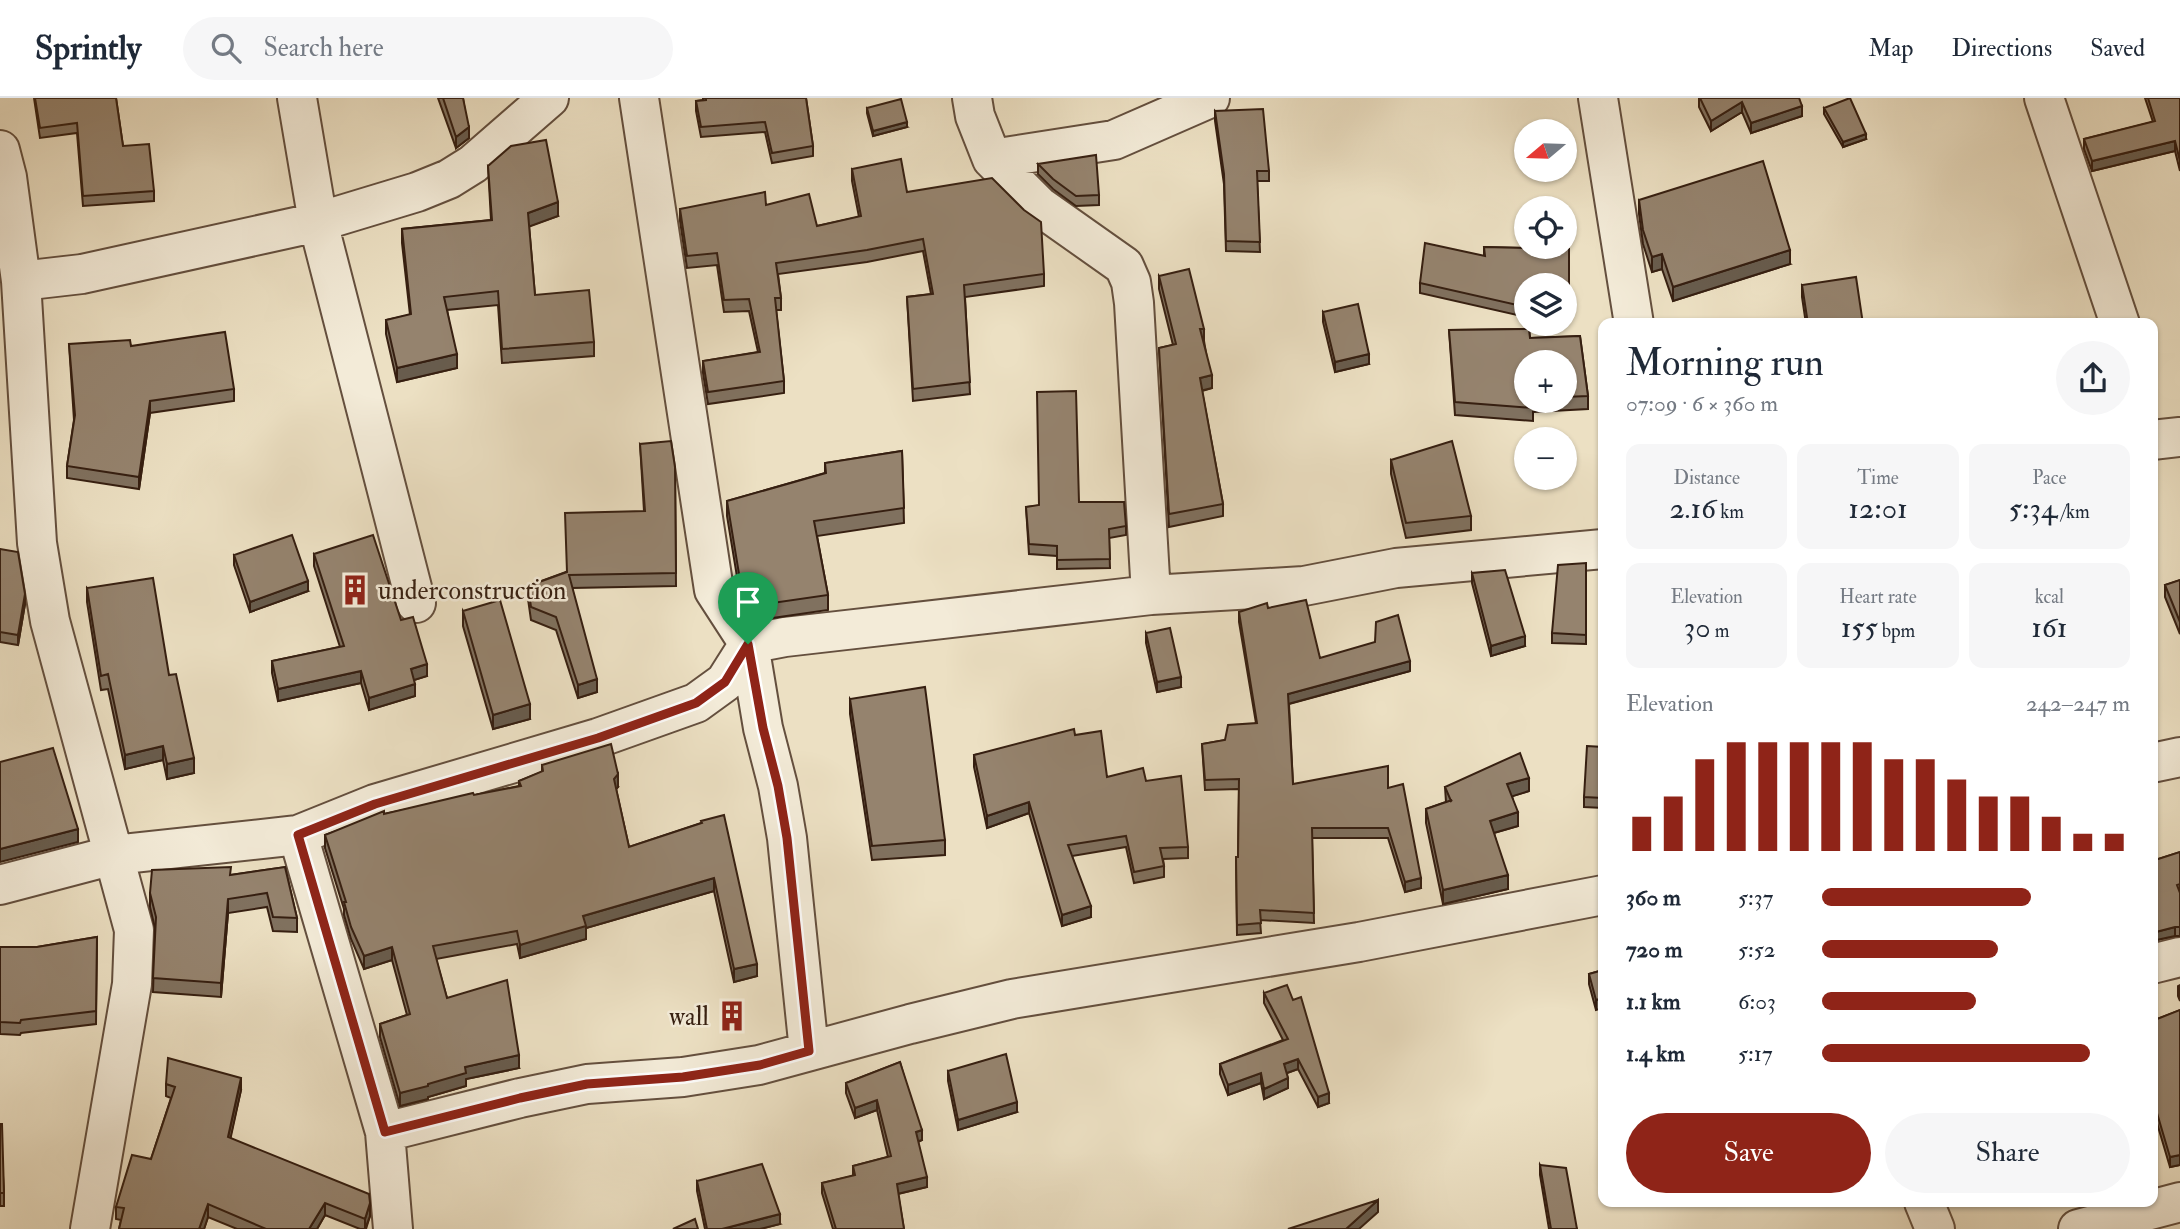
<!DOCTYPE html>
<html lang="en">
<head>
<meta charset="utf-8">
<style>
	body { margin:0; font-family:"IM FELL Double Pica",serif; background:#f6f6f7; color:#1f2937; height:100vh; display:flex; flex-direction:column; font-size:26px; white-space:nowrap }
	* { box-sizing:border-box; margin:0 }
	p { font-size:23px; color:#747a83 }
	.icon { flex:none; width:38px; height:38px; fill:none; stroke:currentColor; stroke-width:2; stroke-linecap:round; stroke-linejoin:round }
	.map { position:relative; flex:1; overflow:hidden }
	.panel { position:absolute; left:1598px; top:220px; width:560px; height:889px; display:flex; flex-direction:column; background:#fff; border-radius:14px; box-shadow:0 2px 5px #0004 }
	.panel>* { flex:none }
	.needle { width:46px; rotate:251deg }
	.tools { position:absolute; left:1514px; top:21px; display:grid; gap:14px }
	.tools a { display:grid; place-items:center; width:63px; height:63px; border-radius:50%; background:#fff; box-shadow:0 2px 5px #0004; font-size:35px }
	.pin { position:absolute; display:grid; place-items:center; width:60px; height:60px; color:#fff; margin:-72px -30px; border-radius:50% 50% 50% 0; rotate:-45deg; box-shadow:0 0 7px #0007 }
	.pin .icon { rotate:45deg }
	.round { display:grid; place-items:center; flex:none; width:74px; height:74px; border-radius:37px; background:#f6f6f7 }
	.head { display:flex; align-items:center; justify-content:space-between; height:119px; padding:0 28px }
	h1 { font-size:38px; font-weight:600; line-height:52px }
	.figures { display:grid; grid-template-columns:repeat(3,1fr); gap:10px; height:119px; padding:7px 28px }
	.figures div { display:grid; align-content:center; border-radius:14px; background:#f6f6f7; text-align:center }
	.figures b { font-size:30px; font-weight:600 }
	.figures small { font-size:19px; font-weight:400 }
	.figures p { font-size:19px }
	.chart { height:196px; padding:14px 28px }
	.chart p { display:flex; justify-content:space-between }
	.chart svg { width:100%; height:126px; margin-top:7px; stroke:#8f2418; stroke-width:6 }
	.action { display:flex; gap:14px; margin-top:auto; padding:14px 28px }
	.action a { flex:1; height:80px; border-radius:42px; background:#8f2418; color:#fff; font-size:28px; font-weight:600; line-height:80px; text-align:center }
	.action a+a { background:#f6f6f7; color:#1f2937 }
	ul { padding:0 28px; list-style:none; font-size:23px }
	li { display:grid; grid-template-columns:112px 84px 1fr; align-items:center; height:52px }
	li i { height:18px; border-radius:9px; background:#8f2418 }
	header { display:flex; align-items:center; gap:42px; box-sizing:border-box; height:98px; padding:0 35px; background:#fff; border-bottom:2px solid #e0e1e3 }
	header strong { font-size:33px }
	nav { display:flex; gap:38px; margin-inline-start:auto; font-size:24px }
	.search { width:490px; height:63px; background:#f6f6f7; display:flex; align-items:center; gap:18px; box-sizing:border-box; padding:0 24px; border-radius:38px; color:#747a83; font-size:26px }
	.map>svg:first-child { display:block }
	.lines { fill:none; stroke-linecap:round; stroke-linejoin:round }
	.minor-casing { stroke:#644f3e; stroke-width:42 }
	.minor { stroke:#f3ebd8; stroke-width:38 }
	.wall { fill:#80715f; stroke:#361f11; stroke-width:2; fill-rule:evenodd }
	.shaded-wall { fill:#685c4d; stroke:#361f11; stroke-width:2 }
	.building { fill:#95836e; stroke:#361f11; stroke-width:2 }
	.route-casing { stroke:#fff; stroke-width:14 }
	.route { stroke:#8f2418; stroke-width:9 }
	.labels { text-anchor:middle; stroke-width:5; stroke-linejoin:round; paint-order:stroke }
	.poi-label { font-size:26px; fill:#361f11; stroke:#f3ebd8; text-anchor:start }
</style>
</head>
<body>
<header>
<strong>Sprintly</strong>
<div class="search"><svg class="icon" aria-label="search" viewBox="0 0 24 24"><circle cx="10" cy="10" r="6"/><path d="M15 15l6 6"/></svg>Search here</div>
<nav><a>Map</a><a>Directions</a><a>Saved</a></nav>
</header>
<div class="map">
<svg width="2180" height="1131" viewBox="0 0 2180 1131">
	<rect width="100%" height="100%" fill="#ece0c3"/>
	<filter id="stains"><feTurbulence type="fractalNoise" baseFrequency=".00286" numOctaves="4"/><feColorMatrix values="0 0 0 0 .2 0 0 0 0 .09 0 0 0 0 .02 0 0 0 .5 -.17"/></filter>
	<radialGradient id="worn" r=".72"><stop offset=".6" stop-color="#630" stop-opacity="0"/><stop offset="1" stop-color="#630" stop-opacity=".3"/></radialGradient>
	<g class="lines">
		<!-- minor casing -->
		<g class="minor-casing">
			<path id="minor" d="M297 0 318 124 416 505
				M639 0 714 492 749 546 785 539 1151 497 1304 488 1396 470 1603 451
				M972 0 975 18 992 61 1039 108 1124 168 1131 184 1134 205 1151 497
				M1598 0 1634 226
				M2044 0 2120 226
				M0 52 7 79 21 183 37 445 50 523 134 832 132 886 90 1131
				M992 61 1114 42 1210 0
				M21 183 82 176 318 124 417 94 449 81 473 66 549 0
				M2152 342 2180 339
				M749 546 763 630 778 688 787 740 809 953
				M2152 665 2180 659
				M298 737 385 1034 393 1131
				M0 787 114 757 298 737 375 706 598 640 696 605 725 584 749 546
				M2152 866 2180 859
				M385 1034 520 1000 587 986 683 979 759 967 910 926 1012 901 1359 844 1603 797
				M1924 1104 1935 1131
				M2078 1131 2180 1104"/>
		</g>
		<!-- minor -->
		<use href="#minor" class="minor"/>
	</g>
	<!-- wall -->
	<path class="wall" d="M34 0H116L123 48 154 93V103L83 108 77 35 40 40Z
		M438 0H463L469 40 456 50Z
		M703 0H806L813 48V58L772 65 765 34 701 39 696 13V3L703 2Z
		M1699 0H1799L1802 18 1751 35 1742 14 1711 33 1699 9Z
		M2145 0H2180V73L2175 53 2092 73 2084 51V41L2153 24Z
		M867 10 907 29 873 38 867 15Z
		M1824 10 1866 41 1843 49 1824 16Z
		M1215 13 1269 73V83H1257L1260 154 1226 153 1224 86 1215 23Z
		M1038 66 1099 97V107L1076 108 1053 91 1038 76Z
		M488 68 558 118 529 128 535 197 594 244V258L502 265 498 207 447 212 457 270 397 284 386 236V222L410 217 402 145V131L491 122Z
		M852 71 907 94 1044 176V188L965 199 970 296 913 303 907 199 931 196 923 153 867 164 778 176 781 200V212H776L784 283V295L708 306 703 275V263L758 254 749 213 724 214 717 167 687 170 680 123V111L766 107 817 128 859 119 852 83Z
		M1639 102 1790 166 1673 203 1662 171 1652 174 1643 146 1639 116Z
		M1484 149 1569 151V201H1564V187H1526V219L1420 195V185L1484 158Z
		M1159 178 1204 243 1212 290 1202 293 1223 406V418L1169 429 1159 250 1173 247 1159 191Z
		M1802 187 1863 226H1806L1802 199Z
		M1323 214 1369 266 1335 274 1323 224Z
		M1529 231 1530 240 1580 238 1588 298V311L1533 314V323L1455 317 1449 232ZM1526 264H1564V303H1526Z
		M69 246 131 248 234 291V303L150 315 139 391 67 380V368L74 322Z
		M640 346 675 369 676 488 572 490 597 594 578 600 556 532 531 522 528 501V488L566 474 644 413Z
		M902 353 904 425 817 438 828 497V512L759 522 739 491 727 418V403L825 375V365Z
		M1391 362 1471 418V432L1406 440 1391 376Z
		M1079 404 1126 428V437L1109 440 1110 470 1057 471V458L1029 456 1026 409Z
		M0 451 25 506 18 547 0 544Z
		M314 456 401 522 427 578 414 582 415 598 369 612 361 585 278 603 272 575V563L340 549 314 468Z
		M234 457 308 493 250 514 234 467Z
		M1586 465V546L1552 545V535Z
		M1472 475 1525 548 1491 558 1472 485Z
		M2180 482V536L2165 499V487Z
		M87 490 169 577 194 675 167 681 163 662 125 671 108 591 101 592 87 504Z
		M1268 510 1320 560 1410 573 1289 606 1293 686 1388 690 1421 790 1405 794 1388 740H1312L1314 825 1260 822 1261 835 1237 837 1236 759H1238L1239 691 1205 692 1202 646 1225 642 1256 625 1239 524V514Z
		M463 513 530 621 493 631 463 528Z
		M1146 535 1181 589 1157 594 1146 545Z
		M850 601 945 742V757L872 762 850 616Z
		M1075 637 1107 679 1146 683 1188 749V760L1163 761 1164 768V779L1134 785 1126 749 1072 758 1091 819 1062 828 1029 715 987 730 974 669V657Z
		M1603 649V710L1584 709V699Z
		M542 667 618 689 616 691 629 749 701 725 757 878 734 884 714 793 586 830V841L520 860 517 846 436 861 447 900 519 970 466 981V988L428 999V1001L400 1008 380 939V926L407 917 392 862 364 871 351 841 344 817V811L325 750V737L384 716 519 688V683L542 674Z
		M1445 689 1529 693 1512 698 1518 728 1494 735 1508 791 1443 806 1426 725V711L1446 704Z
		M2180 754V838H2175L2152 843V763Z
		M285 769 297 820V834L273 833 267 809 228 815 221 899 153 894 155 830 150 809V795L231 777Z
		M97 839 96 926 21 935 20 937 0 936V849H37Z
		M1603 872 1596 912 1589 886V876Z
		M2180 887V903L2178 898V888Z
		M1264 895 1329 1005 1318 1009 1298 971 1287 975 1288 990 1264 1001 1261 985 1228 997 1220 976V966L1283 942 1264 905Z
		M2180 912V1067L2170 1069 2154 1015 2152 1016V923Z
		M900 964 922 1042 918 1044 927 1089 898 1096 904 1131H833L822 1095V1085L853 1078V1068L888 1059 877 1012 855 1020 846 995V985Z
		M948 973 1017 1014 958 1032 948 983Z
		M166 986 241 992 230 1040 370 1118 366 1131H360L325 1117 317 1131H237L208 1119 204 1131H119L121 1122 116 1121V1109L151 1061 171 1000 166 998Z
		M0 1026 4 1095V1108H0Z
		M1540 1067 1577 1131H1549L1540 1077Z
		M697 1083 780 1126 760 1131H705L697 1093Z"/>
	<!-- shaded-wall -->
	<path class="shaded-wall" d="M1742 4V14L1711 33V23Z
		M1802 8V18L1751 35V25Z
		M907 24V29L873 38V33Z
		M469 29V40L456 50V39Z
		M1866 36V41L1843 49V44Z
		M2175 43V53L2092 73V63Z
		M558 104V118L528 129V115Z
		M1790 152V166L1673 203V189Z
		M1662 156V171L1652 174V159Z
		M1200 231H1204V243L1200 244Z
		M457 256V270L397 284V270Z
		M1369 256V266L1335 274V264Z
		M1212 277V290L1200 293V280Z
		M150 303V315L139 391V379Z
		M2156 482V497L2152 498V483Z
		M308 483V493L250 514V504Z
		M25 496V506L18 547V537Z
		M1525 538V548L1491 558V548Z
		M1410 563V573L1288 606V596Z
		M427 566V578L411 583V571Z
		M361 573V585L278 603V591Z
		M1181 579V589L1157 594V584Z
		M597 581V594L578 600V587Z
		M415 586V598L369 612V600Z
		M530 606V621L493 631V617Z
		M163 648V662L125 671V657Z
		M194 660V675L167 681V666Z
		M618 676V689L614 694V681Z
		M1529 680V693L1507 700V686Z
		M1029 704V715L987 730V718Z
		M1518 714V728L1490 736V723Z
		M78 731V744L0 764V751Z
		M1508 777V791L1443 806V792Z
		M714 780V793L586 830V841L520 860V847L583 818Z
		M1421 780V790L1405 794V784Z
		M228 801V815L221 899V885Z
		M1091 808V819L1062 828V817Z
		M2175 829V838L2152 843V835Z
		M392 849V862L364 871V858Z
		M757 866V878L734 884V871Z
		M1603 900V910L1596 912V902Z
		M519 957V970L466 981V988L428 999V1001L400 1008V995L428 986 465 969Z
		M1298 961V971L1284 976V966Z
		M1261 975V985L1228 997V987Z
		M241 980V992L228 1052V1039Z
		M1288 980V990L1264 1001V991Z
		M1329 995V1005L1318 1009V999Z
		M877 1002V1012L855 1020V1010Z
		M1017 1004V1014L958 1032V1022Z
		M922 1032V1042L916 1044V1034Z
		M2180 1057V1067L2170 1069V1059Z
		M927 1079V1089L897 1096V1086Z
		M1378 1102V1114L1359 1131H1346Z
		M325 1105V1117L317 1131H309Z
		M370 1105V1118L365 1131V1121Z
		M208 1106V1119L204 1131H199Z
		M780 1116V1126L760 1131H722Z"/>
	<!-- building -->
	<path class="building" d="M35 0H116L123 48 149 46 154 93 83 98 77 25 40 30Z
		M443 0H463L469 29 456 39Z
		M706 0H806L813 48 772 55 765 24 701 29 696 3 706 2Z
		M1700 0H1799L1802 8 1751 25 1742 4 1711 23Z
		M1850 0 1866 36 1843 44 1824 10Z
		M2148 0H2180V63L2175 43 2092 63 2084 41 2155 23Z
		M901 1 907 24 873 33 867 10Z
		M1263 11 1269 73H1257L1260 144 1226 143 1224 76 1215 13Z
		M546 42 558 104 528 115 535 197 589 192 594 244 502 251 498 193 444 199 457 256 397 270 386 222 411 216 402 131 492 122 488 68 511 48Z
		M1096 57 1099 97 1076 98 1053 81 1038 66Z
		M901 61 907 94 992 80 1024 112 1041 124 1044 176 964 187 970 284 913 291 907 199 933 196 923 141 867 152 776 165 781 200H775L784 283 708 294 703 263 760 254 749 201 724 202 717 155 687 158 680 111 765 94 766 107 809 96 817 128 861 118 852 71Z
		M1763 63 1790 152 1673 189 1662 156 1652 159 1643 132 1639 102Z
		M1425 145 1485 158 1484 149 1569 151V191H1564V187H1526V209L1420 185Z
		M1189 171 1204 231H1200L1212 277 1200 280 1223 406 1169 416 1159 250 1176 246 1159 178Z
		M1856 179 1863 226H1808L1802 187Z
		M1358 206 1369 256 1335 264 1323 214Z
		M1529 231 1530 240 1580 238 1588 298 1564 299V264H1526V303H1533V310L1455 304 1449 232Z
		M225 234 234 291 150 303 139 379 67 368 75 317 69 246 130 242 131 248Z
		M1076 293 1079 404H1124L1126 428 1109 431 1110 461 1057 462V448L1029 446 1026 409 1039 407 1037 294Z
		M671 343 675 369 676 475 569 477 597 581 578 587 556 519 531 509 528 488 567 474 565 415 645 413 640 346Z
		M1452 343 1471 418 1406 425 1391 362Z
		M902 353 904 410 814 423 828 497 759 507 739 476 727 403 826 375 825 365Z
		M292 437 308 483 250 504 234 457Z
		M373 437 401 522 413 519 427 566 411 571 415 586 369 600 361 573 278 591 272 563 344 548 314 456Z
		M0 451 18 454 25 496 18 537 0 534Z
		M1586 465V537L1552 535 1558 467Z
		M2152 469 2156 482 2152 483Z
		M1505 472 1525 538 1491 548 1472 475Z
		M153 480 169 577 176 576 194 660 167 666 163 648 125 657 108 576 101 578 87 490Z
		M2180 482V524L2165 487Z
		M500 502 530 606 493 617 463 513Z
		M1306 502 1320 560 1375 544 1376 524 1398 517 1410 563 1288 596 1293 686 1388 668V690L1403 686 1421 780 1405 784 1388 730H1312L1314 815 1260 812 1261 825 1237 827 1236 759H1238L1239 681 1205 682 1202 646 1225 642 1228 627 1257 625 1239 514 1267 505 1268 510Z
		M1170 530 1181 579 1157 584 1146 535Z
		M925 589 945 742 872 748 850 601Z
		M1074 631 1075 637 1101 633 1107 679 1143 670 1146 683 1181 678 1188 749 1160 750 1164 768 1134 774 1126 738 1068 747 1091 808 1062 817 1029 704 987 718 974 657Z
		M611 646 618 676 614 681 629 749 702 725 701 723 724 717 757 866 734 871 714 780 583 818 586 828 520 847 517 833 433 848 447 900 507 882 519 957 465 969 466 975 428 986V988L400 995 380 926 410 916 392 849 364 858 351 829 344 804H346L325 737 384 713V716L473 695 474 697 521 688 519 683 543 673 542 667Z
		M1587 648 1603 649V700L1584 699Z
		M53 650 78 731 0 751V664Z
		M1520 655 1529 680 1507 686 1518 714 1490 723 1508 777 1443 792 1426 711 1452 702 1451 703 1445 689Z
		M2180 754V786L2177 787 2180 795V829H2175L2152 835V763Z
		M231 769 230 777 285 769 297 820 273 819 267 795 228 801 221 885 153 880 156 819 150 795 152 772Z
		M97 839 96 913 21 922 20 925 0 924V849H37Z
		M1603 872V900L1596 902 1589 876Z
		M1287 887 1293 902 1301 899 1329 995 1318 999 1298 961 1284 966 1288 980 1264 991 1261 975 1228 987 1220 966 1288 941 1264 895Z
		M2180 912V1057L2170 1059 2154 1005H2152V923Z
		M1006 956 1017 1004 958 1022 948 973Z
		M168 960 241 980 228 1039 369 1096 370 1105 365 1121 325 1105 309 1131H266L208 1106 199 1131H119L124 1110 116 1109 132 1057 151 1061 175 989 166 986Z
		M900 964 922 1032 916 1034 927 1079 897 1086 904 1131H836L822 1085 855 1077 853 1068 891 1058 877 1002 855 1010 846 985Z
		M0 1026H2L4 1095H0Z
		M762 1066 780 1116 722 1131H707L697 1083Z
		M1540 1067 1566 1070 1577 1131H1551Z
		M1378 1102 1346 1131H1288Z
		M695 1121 698 1131H673Z"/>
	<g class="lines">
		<!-- route casing -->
		<g class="route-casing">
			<path id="route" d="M748 546 763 630 778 688 787 740 809 953 760 967 683 979 587 986 520 1000 385 1034 298 737 375 706 598 640 696 605 725 584Z"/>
		</g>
		<!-- route -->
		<use href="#route" class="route"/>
	</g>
	<!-- icons -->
	<defs>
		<g id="building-bare" transform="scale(2.415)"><path d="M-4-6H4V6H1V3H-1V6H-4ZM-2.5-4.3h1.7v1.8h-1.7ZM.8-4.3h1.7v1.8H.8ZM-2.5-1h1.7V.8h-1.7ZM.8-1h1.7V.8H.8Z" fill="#8f2418" stroke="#f3ebd8" stroke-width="2.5" paint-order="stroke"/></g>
	</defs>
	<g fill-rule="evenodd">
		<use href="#building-bare" x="355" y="492"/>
		<use href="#building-bare" x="732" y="918"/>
	</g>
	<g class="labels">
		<!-- poi labels -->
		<g class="poi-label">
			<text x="378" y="501">underconstruction</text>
			<text x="709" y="927" text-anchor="end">wall</text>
		</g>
	</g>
	<rect width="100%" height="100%" filter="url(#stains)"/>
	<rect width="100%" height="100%" fill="url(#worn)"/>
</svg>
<div class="tools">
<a><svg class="needle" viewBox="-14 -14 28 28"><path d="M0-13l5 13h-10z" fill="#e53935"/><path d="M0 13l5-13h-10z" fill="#747a83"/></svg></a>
<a><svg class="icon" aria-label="locate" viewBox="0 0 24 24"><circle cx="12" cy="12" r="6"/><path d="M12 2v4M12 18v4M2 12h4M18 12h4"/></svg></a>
<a><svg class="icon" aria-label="layers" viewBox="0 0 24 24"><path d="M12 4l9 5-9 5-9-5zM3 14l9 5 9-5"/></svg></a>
<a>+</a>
<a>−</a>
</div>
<div class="pin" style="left:748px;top:546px;background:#1e9e55"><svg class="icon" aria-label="arrive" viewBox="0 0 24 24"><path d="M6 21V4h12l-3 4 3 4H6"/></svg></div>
<section class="panel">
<div class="head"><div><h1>Morning run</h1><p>07:09 · 6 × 360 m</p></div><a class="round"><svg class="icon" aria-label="share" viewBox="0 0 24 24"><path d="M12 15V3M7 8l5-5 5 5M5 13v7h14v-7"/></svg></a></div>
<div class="figures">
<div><p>Distance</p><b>2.16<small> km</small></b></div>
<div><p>Time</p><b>12:01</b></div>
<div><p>Pace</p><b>5:34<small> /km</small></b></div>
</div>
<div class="figures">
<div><p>Elevation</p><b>30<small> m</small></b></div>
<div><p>Heart rate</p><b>155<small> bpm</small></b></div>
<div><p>kcal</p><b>161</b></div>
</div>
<div class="chart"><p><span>Elevation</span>242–247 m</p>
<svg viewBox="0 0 160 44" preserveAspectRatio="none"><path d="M5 44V32M15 44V25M25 44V12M35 44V6M45 44V6M55 44V6M65 44V6M75 44V6M85 44V12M95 44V12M105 44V19M115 44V25M125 44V25M135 44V32M145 44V38M155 44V38"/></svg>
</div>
<ul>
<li><b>360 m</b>5:37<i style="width:68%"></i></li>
<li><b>720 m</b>5:52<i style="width:57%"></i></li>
<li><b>1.1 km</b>6:03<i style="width:50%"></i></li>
<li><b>1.4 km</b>5:17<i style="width:87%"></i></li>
</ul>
<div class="action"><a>Save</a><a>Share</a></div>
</section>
</div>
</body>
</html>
